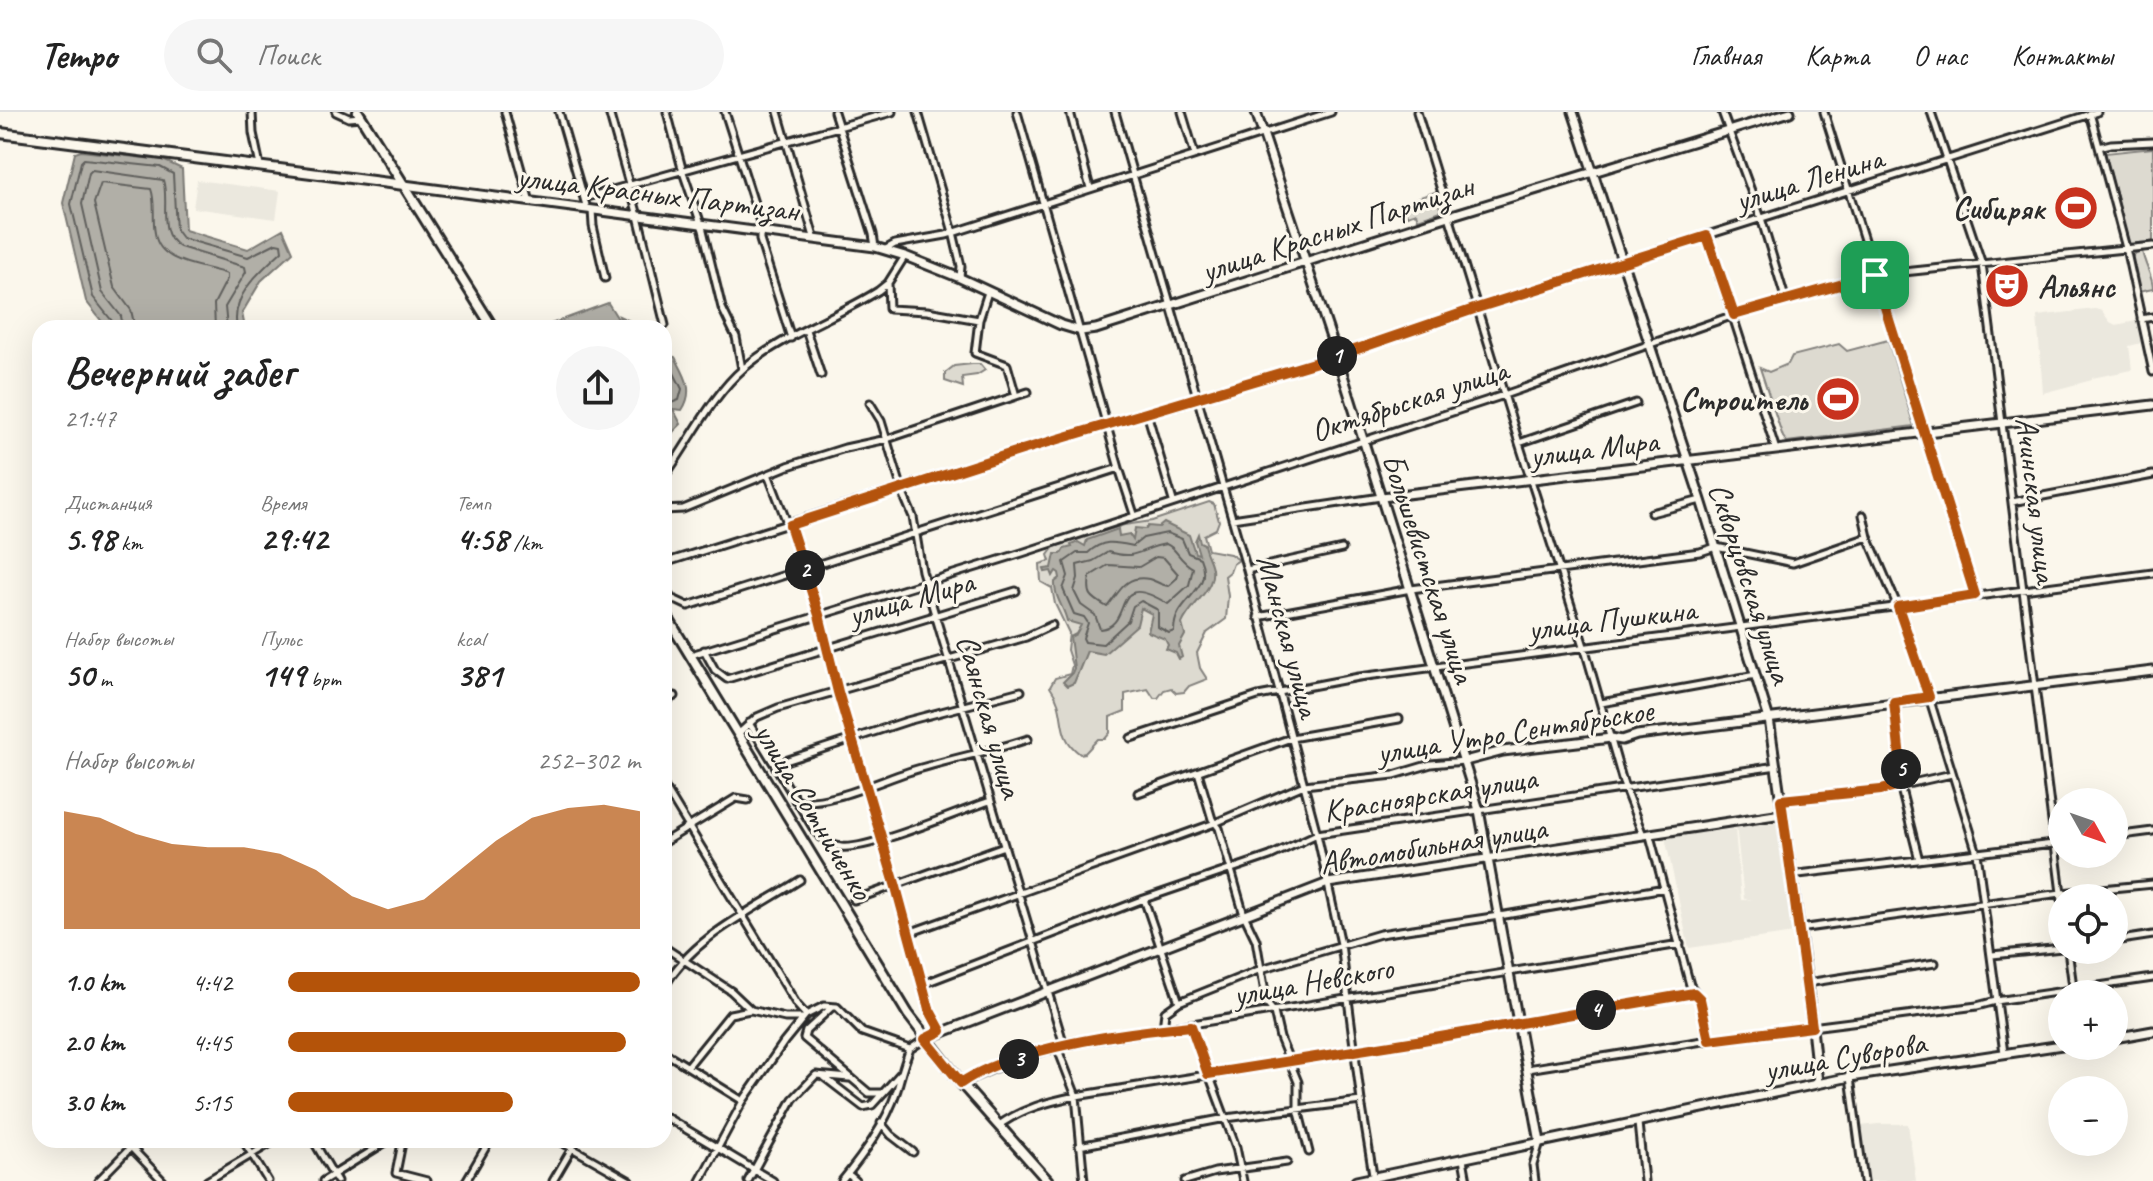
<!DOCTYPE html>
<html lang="ru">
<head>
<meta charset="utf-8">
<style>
	body { margin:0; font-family:Caveat,sans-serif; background:#f6f6f6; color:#222; height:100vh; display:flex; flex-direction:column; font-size:30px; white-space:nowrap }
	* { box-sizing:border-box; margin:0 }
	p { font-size:26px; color:#767676 }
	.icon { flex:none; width:44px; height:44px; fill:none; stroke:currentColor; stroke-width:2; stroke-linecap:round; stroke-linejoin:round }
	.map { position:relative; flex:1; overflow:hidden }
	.side { position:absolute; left:32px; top:208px; width:640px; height:828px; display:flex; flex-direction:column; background:#fff; border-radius:24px; box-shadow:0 8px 32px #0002 }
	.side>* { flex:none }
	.needle { width:52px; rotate:130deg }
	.fabs { position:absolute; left:2048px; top:676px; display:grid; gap:16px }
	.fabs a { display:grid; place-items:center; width:80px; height:80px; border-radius:50%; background:#fff; box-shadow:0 8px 32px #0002; font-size:40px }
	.pin { position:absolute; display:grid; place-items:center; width:68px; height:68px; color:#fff; margin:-34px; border-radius:16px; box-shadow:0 4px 12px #0006 }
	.km { position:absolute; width:40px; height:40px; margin:-20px; border-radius:50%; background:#222; color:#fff; font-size:22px; line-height:40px; text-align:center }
	.round { display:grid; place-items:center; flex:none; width:84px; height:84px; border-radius:42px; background:#f6f6f6 }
	.summary { display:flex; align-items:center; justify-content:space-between; height:136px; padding:0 32px }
	h1 { font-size:44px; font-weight:700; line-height:60px }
	.metrics { display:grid; grid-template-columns:repeat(3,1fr); gap:12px; height:136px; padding:8px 32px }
	.metrics div { display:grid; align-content:center }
	.metrics b { font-size:34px; font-weight:700 }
	.metrics small { font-size:22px; font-weight:400 }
	.metrics p { font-size:22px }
	.chart { height:224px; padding:16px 32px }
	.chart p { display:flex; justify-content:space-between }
	.chart svg { width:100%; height:144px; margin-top:8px; fill:#b45309; opacity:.7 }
	ul { padding:0 32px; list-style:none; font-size:26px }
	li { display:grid; grid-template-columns:128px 96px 1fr; align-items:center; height:60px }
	li i { height:20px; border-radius:10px; background:#b45309 }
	header { display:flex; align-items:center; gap:48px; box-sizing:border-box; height:112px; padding:0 40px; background:#fff; border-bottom:2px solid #e0e0e0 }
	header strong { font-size:38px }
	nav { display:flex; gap:44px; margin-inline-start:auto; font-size:28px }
	.search { width:560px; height:72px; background:#f6f6f6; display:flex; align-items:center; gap:20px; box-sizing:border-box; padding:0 28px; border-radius:44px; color:#767676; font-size:30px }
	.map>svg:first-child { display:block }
	.built { fill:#ebe8de }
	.green { fill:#dddad0; stroke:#84827e; stroke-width:2 }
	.water { fill:#b1afa7; stroke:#7b7a75; stroke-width:2 }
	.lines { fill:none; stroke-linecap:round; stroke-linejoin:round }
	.shore { stroke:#61605d; stroke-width:2 }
	.street-casing { stroke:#2b2b2b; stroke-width:11 }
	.secondary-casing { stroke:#2b2b2b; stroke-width:13 }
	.primary-casing { stroke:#2b2b2b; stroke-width:14 }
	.street { stroke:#fbf7ec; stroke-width:5 }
	.secondary { stroke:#fbf7ec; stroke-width:7 }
	.primary { stroke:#fbf7ec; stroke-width:8 }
	.route-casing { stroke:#fff; stroke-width:16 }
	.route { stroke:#b45309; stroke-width:10 }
	.labels { text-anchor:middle; stroke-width:6; stroke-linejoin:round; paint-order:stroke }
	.street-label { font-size:32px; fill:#2b2b2b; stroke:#fbf7ec }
	.poi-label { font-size:32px; font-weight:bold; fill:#2b2b2b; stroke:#fbf7ec; text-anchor:end }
</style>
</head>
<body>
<header>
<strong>Tempo</strong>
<div class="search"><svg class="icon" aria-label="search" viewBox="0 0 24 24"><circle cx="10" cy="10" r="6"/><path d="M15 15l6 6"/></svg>Поиск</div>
<nav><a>Главная</a><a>Карта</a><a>О нас</a><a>Контакты</a></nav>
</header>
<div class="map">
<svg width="2153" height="1069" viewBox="0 0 2153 1069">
	<rect width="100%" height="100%" fill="#fbf7ec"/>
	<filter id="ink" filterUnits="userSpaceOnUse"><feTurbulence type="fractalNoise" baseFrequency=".0125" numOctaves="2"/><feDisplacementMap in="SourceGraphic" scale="16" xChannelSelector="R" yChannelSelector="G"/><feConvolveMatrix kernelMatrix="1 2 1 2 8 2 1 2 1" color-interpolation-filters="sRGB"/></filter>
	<g filter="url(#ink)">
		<!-- built -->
		<path class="built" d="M197 68 280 79 276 107 193 96Z
			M2095 197 2102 199 2110 210 2116 213 2136 209 2141 231 2129 234 2132 258 2092 266V268L2043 281 2037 204Z
			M1779 707 1784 761H1788L1794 821 1689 836 1665 725 1735 717 1741 788H1752L1744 787 1736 713Z
			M1878 1012H1908L1916 1069H1868L1861 1014Z"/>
		<!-- green -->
		<path class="green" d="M2153 36V131L2129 132 2105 41Z
			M1435 80 1441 99 1418 107 1416 101 1407 104 1403 91Z
			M2142 139C2145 154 2153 165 2153 177L2138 180 2131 146 2136 141Z
			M1888 228 1914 314 1787 330 1783 325 1760 256 1769 260 1788 252 1792 244 1839 232 1847 239Z
			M972 252H980L985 258 977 263 962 265 963 275 945 269V261L954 254Z
			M1209 390 1214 392 1219 409 1216 417 1204 423 1208 438 1230 442 1239 448 1233 452 1230 460 1225 464 1228 484 1226 507 1207 521 1197 541 1200 556 1207 567 1189 574 1184 580 1176 581 1171 576 1164 578 1158 586H1154L1148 577 1125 582V599L1110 605V621L1105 627H1098L1085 641 1080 642C1053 622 1069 601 1050 575L1055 566 1070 562 1072 553 1067 538 1069 521 1055 492 1052 476 1041 470 1040 452 1050 449 1048 443 1054 435 1124 413 1152 409Z"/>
		<!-- water -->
		<path class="water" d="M81 39 163 48 182 57 185 118 248 137 283 117 293 140 261 169 242 201 245 216H107L86 189 63 91 75 41Z
			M608 191 623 215 619 204 634 211 636 216H540Z
			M664 242 675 245C685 264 695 278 682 298L673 297 681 312 673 320 664 338Z
			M1164 411 1189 423 1195 441 1199 442 1195 429 1198 422 1200 430 1204 432C1205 441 1211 448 1212 457 1215 479 1190 492 1182 512L1185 523 1179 534 1182 545 1179 547 1176 541 1166 537 1168 533 1165 527 1148 520 1152 502 1141 496 1137 513 1104 542 1087 539 1074 571 1067 574 1063 570 1072 561 1074 556 1070 525 1076 522 1081 513 1067 509C1064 495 1054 485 1055 470L1060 466 1059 461 1056 459 1053 464 1051 459 1045 460 1044 457 1052 456 1055 442H1061L1064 437 1072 435 1071 433 1078 430 1085 434 1087 428 1118 417 1119 424 1129 422 1133 428 1135 416 1146 417 1148 414 1159 415Z"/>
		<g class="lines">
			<!-- shore -->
			<path class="shore" d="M113 216 112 209 93 185 71 92 81 50 84 47 160 55 173 62 176 118 182 126 248 145 276 131 281 132 282 139C260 159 230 184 237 216
				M123 216 121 204 102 180 82 92 89 61 92 58 163 68C170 89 156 122 180 135L245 155 246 160 225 195 227 216
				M135 216 131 198 114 175 106 142 94 91 101 71 151 77C156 90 152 106 155 121 159 153 203 153 227 162V167L214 192 215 216
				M664 250 670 253 682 277 679 288 671 291 666 296 670 311 664 321
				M1167 421 1182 427 1188 441 1200 446C1215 480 1174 485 1174 519L1169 521 1158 515V498L1141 489 1133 494 1128 509 1103 532 1085 530 1083 526 1088 511 1084 505 1074 502 1063 477 1068 464 1064 450 1077 441H1088C1103 427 1114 430 1133 434L1143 426Z
				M1166 432C1177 436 1178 448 1193 456L1189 473 1168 492C1108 455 1135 514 1100 517L1095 503 1081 493 1074 479 1078 466 1077 453 1093 449 1108 440C1138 449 1140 436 1166 432Z
				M1156 445 1164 446 1178 462 1177 466 1168 474C1161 473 1156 469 1149 467 1125 462 1119 481 1107 495 1090 485 1087 483 1090 464L1108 453 1139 455Z"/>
			<!-- street casing -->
			<g class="street-casing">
				<path id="street" d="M252 0 253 21 260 54
					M336 0 349 6 361 5
					M505 0 530 90
					M559 0 587 97
					M609 0 638 104 665 213
					M667 0 683 60 703 118 722 196 736 225 742 257
					M725 0 760 110V128L791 226
					M778 0 814 125
					M834 0 873 122 875 135
					M918 0 953 120 961 154 960 166
					M1017 0 1119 356 1134 402
					M1070 0 1090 76
					M1115 0 1247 458 1317 722 1341 832 1361 989 1374 1069
					M1182 0 1195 43
					M1417 0 1519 331 1584 534 1625 677 1643 723
					M1722 0 1761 106 1786 189
					M1824 0 1975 483
					M1931 0 1982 152 2062 789
					M2090 1 2126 136 2153 260
					M2099 35 2111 32 2153 30
					M584 86 892 0
					M592 98 593 114 605 166
					M1707 124 1776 338
					M886 137 895 132 946 123 1331 0
					M888 171 889 197 927 199 979 208
					M988 180 979 208 975 241 1007 253 1016 284
					M2141 207 2153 205
					M806 218 821 263
					M870 291 881 309 904 384 913 405 922 459 1064 933
					M1147 301 1173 389
					M1519 331 1636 291
					M768 362 786 408 790 413 819 503 838 580 896 775 929 897 941 919
					M664 365C689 331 712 283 744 256 783 223 835 206 878 179L888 171 905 144
					M2012 390 2153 363
					M664 398 683 397 788 354 845 336 887 327 1028 280
					M1651 401 1701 388
					M1863 403 1868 425 1898 495 1929 585 1977 741 2004 941
					M1232 407 1381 385
					M664 451 1022 338 1337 244 1477 196 2097 0
					M1247 458 1342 437
					M664 477 671 486 688 494 1119 356
					M1258 505 1411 477 1700 440 1716 435 1793 451 1868 425
					M704 538 715 558 727 567 1016 479
					M691 543 1022 441 1504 283 1734 203 1875 163 2153 134
					M664 589 675 584
					M1601 591 1756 563
					M1894 591 1902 665 1900 673 1919 748
					M749 611 815 719C822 727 830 734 841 735 866 739 960 699 990 689
					M739 621 757 605 778 596 1026 525 1052 513
					M1131 626 1258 584 1359 565 2153 461
					M776 652 907 609 1021 579
					M1198 660 1212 707 1219 716 1244 803 1256 828 1267 892 1274 900 1280 926 1298 970V997L1309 1040
					M664 674 797 893 806 903
					M1138 681 1291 626 1399 607
					M795 688C825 695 879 669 908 660 948 647 989 640 1028 627
					M1781 688 1881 678 1952 662
					M1650 724 1690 873 1700 887 1709 928
					M2114 724 2153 719
					M664 730 736 686 748 688
					M1790 763 2062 731
					M1144 787 1179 890
					M854 788 1004 734
					M1799 817 2061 781 2153 772
					M909 821 1215 711 1304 673 1394 663 1431 652 1464 649
					M2114 829 2153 823
					M664 835 731 879 751 898 785 906H803
					M2068 838 2074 882
					M1992 843 2062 836
					M1807 871 1935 851
					M923 872 1144 787 1270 744 1317 722 1777 654
					M664 875C694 824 752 799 800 768
					M832 895 806 919 804 926 869 981H883L900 962
					M1191 914 1236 1035 1243 1069
					M1163 917 1165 900 1179 890 1261 857 1380 822 1499 804 1665 776
					M1057 935 1076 984 1084 1069
					M664 940 743 989
					M688 954 730 902 750 898
					M1527 957 1709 928 1977 894 1996 889 2153 866
					M824 965 863 995 872 993 882 982
					M1850 965 1864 1069
					M961 971 1009 950 1064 933 1680 832
					M664 1004 773 1069
					M881 1011 891 1023 913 1040
					M1638 1011 1644 1069
					M999 1013C1024 996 1047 990 1076 984L1423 928 1694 881
					M124 1028 163 1069
					M243 1028 268 1069
					M313 1028 337 1069
					M400 1028 402 1031 396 1061 427 1069
					M558 1028 630 1069
					M1079 1034 1226 1006 1361 989
					M1463 1047 1467 1069
					M848 1062 856 1069
					M98 1069 138 1028
					M207 1069 276 1028
					M323 1069 389 1028
					M466 1069 490 1028
					M553 1069 577 1028
					M700 1069 743 989 784 930 806 903 824 894 837 895 862 920 910 937 925 927
					M748 1069 793 987 816 963 849 966
					M842 1069C864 1042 886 1012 897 978 901 964 904 951 910 937
					M1185 1069 1215 1060 1287 1050
					M1535 1069 1533 1053 1540 1030"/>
			</g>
			<!-- secondary casing -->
			<g class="secondary-casing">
				<path id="secondary" d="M1256 0 1337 244 1479 698 1540 1030
					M1573 0 1701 388 1769 607 1807 871 1818 971
					M404 73 875 135 905 144 960 166 1061 213 1081 219 1096 217 1449 104 1790 0
					M1382 385 2153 293
					M1465 649 1503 639 1611 626 1622 628 1637 623 2153 559
					M2114 926 2153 919
					M925 927 1328 771 1782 702
					M1356 1069 1850 965 2062 933"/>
			</g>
			<!-- primary casing -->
			<g class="primary-casing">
				<path id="primary" d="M358 0 493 216
					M0 21 404 73
					M664 500 908 902 961 971 1048 1069"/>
			</g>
			<!-- street -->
			<use href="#street" class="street"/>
			<!-- secondary -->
			<use href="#secondary" class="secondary"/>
			<!-- primary -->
			<use href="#primary" class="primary"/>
		</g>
	</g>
	<g class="lines" filter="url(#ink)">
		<!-- route casing -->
		<g class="route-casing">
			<path id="route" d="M1707 124 1734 203 1875 163 1975 483 1898 495 1929 585 1894 590 1902 665 1900 673 1881 678 1781 688 1812 915 1709 928 1700 887 1694 881 1423 928 1208 962 1191 914C1127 920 1014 935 961 971L925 927 941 919 929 897 896 775 838 580 819 503 790 413 1022 338 1337 244 1477 196Z"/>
		</g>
		<!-- route -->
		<use href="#route" class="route"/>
	</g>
	<!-- icons -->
	<defs>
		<g id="stadium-disc" transform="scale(2.3)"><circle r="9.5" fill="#c8321e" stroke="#fbf7ec"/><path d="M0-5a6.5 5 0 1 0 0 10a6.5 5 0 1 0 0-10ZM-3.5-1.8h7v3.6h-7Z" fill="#fff"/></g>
		<g id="theatre-disc" transform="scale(2.3)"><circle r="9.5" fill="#c8321e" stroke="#fbf7ec"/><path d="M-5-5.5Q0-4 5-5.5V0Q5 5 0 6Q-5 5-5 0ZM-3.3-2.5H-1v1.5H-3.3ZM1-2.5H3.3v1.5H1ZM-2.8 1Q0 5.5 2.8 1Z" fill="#fff"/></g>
	</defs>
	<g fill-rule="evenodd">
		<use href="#stadium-disc" x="2076" y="96"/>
		<use href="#theatre-disc" x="2007" y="174"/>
		<use href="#stadium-disc" x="1838" y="287"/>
	</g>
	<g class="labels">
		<!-- street labels -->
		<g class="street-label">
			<text transform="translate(1809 67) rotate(-17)" y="11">улица Ленина</text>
			<text transform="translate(658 81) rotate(7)" y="11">улица Красных Партизан</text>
			<text transform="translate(1337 116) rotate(-18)" y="11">улица Красных Партизан</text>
			<text transform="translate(1409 288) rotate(-18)" y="11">Октябрьская улица</text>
			<text transform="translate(1594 336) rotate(-7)" y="11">улица Мира</text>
			<text transform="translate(2037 388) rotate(83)" y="11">Ачинская улица</text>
			<text transform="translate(1429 456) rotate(72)" y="11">Большевистская улица</text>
			<text transform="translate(1751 471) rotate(72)" y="11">Скворцовская улица</text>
			<text transform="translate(911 486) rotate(-16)" y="11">улица Мира</text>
			<text transform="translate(1612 507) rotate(-7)" y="11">улица Пушкина</text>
			<text transform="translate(1289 524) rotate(75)" y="11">Манская улица</text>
			<text transform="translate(990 604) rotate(74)" y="11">Саянская улица</text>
			<text transform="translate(1515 619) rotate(-9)" y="11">улица Утро Сентябрьское</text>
			<text transform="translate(1430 682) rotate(-9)" y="11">Красноярская улица</text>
			<text transform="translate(814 699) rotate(59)" y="11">улица Сотниченко</text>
			<text transform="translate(1433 733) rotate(-9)" y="11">Автомобильная улица</text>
			<text transform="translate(1313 869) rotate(-10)" y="11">улица Невского</text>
			<text transform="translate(1845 944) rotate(-10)" y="11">улица Суворова</text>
		</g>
		<!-- poi labels -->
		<g class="poi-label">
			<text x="2045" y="107">Сибиряк</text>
			<text x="2038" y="185" text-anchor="start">Альянс</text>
			<text x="1807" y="298">Строитель</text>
		</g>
	</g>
</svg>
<div class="fabs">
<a><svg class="needle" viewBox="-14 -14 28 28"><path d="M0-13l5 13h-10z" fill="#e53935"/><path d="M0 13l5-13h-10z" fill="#767676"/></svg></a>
<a><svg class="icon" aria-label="locate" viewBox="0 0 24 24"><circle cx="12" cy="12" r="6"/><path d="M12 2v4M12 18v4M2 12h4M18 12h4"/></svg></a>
<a>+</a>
<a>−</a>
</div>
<div class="pin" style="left:1875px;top:163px;background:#1e9e55"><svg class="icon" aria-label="arrive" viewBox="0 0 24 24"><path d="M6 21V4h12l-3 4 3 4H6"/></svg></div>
<b class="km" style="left:1337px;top:244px">1</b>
<b class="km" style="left:805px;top:458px">2</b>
<b class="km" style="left:1019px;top:947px">3</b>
<b class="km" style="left:1596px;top:898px">4</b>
<b class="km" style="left:1901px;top:657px">5</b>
<section class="side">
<div class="summary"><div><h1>Вечерний забег</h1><p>21:47</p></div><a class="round"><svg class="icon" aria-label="share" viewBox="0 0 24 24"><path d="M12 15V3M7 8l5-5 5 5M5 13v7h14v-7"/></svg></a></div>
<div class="metrics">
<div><p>Дистанция</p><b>5.98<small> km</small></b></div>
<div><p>Время</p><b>29:42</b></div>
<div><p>Темп</p><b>4:58<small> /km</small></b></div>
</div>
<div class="metrics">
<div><p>Набор высоты</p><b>50<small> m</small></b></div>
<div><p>Пульс</p><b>149<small> bpm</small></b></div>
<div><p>kcal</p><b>381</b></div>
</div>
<div class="chart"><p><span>Набор высоты</span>252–302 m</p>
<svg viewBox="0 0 160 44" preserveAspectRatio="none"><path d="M0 44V8L10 10L20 15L30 18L40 19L50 19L60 21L70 26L80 34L90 38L100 35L110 26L120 17L130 10L140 7L150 6L160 8V44z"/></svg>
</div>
<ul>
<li><b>1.0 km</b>4:42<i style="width:100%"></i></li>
<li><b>2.0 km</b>4:45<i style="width:96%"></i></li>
<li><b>3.0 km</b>5:15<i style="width:64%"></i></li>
</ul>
</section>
</div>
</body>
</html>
